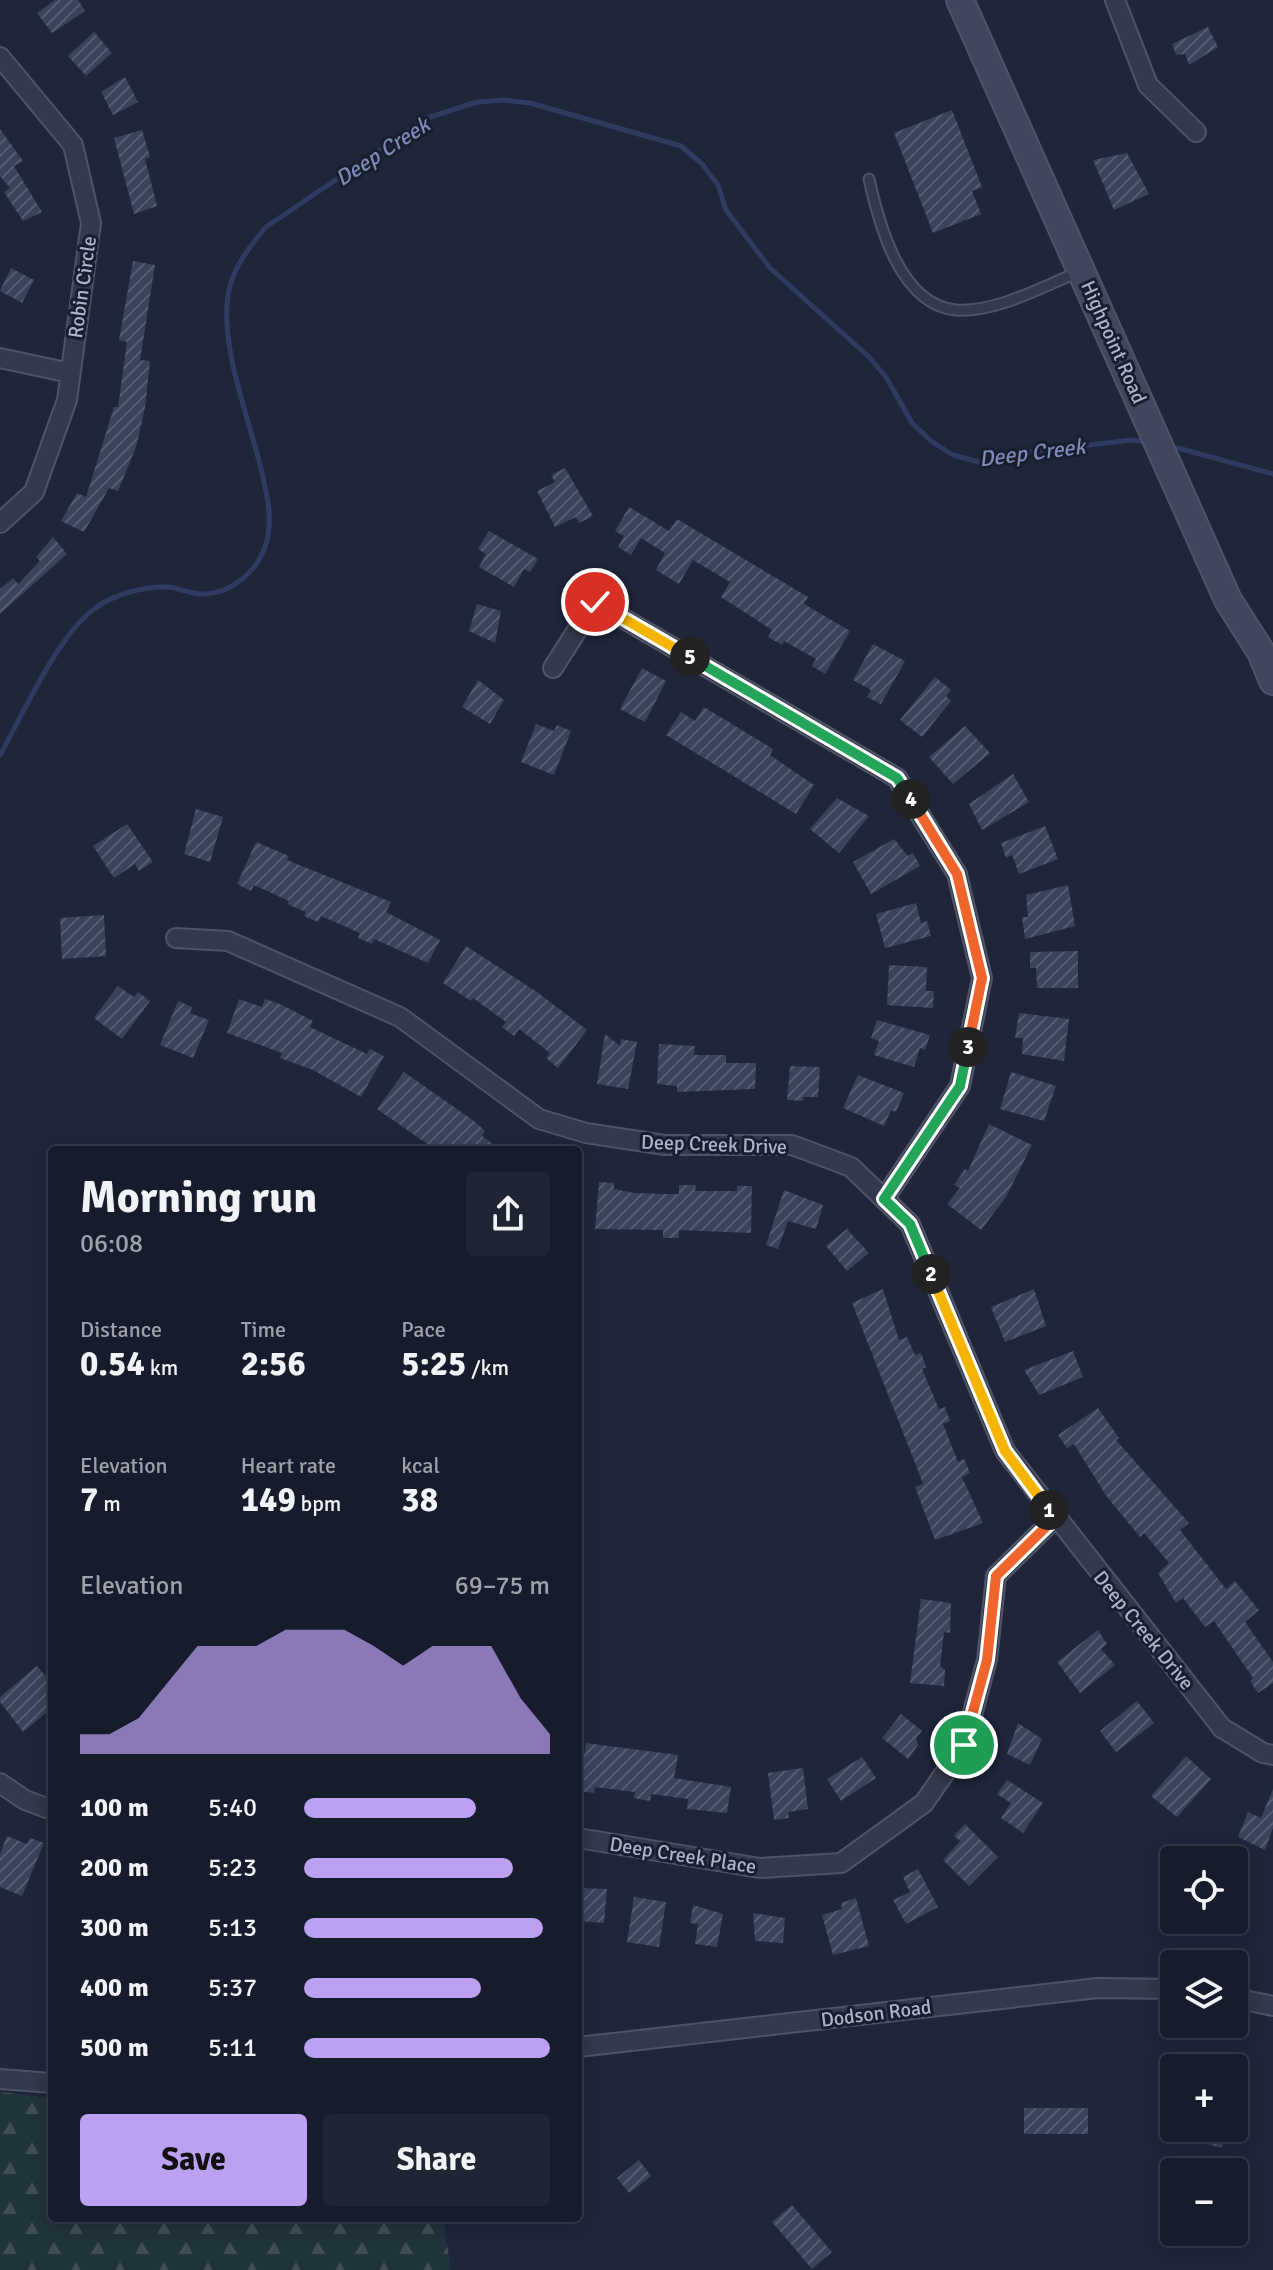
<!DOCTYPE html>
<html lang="en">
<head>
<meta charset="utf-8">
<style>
	body { margin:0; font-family:Signika,sans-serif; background:#202534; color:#f1f3f6; height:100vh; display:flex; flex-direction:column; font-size:30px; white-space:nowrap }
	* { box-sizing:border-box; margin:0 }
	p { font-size:26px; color:#9ea1a9 }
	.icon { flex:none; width:44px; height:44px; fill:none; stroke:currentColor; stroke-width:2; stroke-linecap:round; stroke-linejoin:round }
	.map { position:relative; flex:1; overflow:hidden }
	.panel { position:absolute; left:48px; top:1146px; width:534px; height:1076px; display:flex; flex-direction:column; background:#171c2c; border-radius:8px; box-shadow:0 4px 20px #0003,0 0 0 2px #363a48 }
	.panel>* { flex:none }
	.controls { position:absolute; left:1160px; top:1846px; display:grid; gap:16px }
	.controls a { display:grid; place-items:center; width:88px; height:88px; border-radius:8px; background:#171c2c; box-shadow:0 4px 20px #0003,0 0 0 2px #363a48; font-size:40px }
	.pin { position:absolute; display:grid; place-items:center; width:68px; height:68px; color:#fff; margin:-34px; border:4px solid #fff; border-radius:50%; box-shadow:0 2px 8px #0007 }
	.km { position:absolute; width:40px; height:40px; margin:-20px; border-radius:50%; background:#222; color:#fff; font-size:22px; line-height:40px; text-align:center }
	.round { display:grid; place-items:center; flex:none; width:84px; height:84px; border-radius:8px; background:#202534 }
	.headline { display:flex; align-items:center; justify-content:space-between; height:136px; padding:0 32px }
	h1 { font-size:44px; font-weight:800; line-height:60px }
	.figures { display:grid; grid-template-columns:repeat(3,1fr); gap:12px; height:136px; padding:8px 32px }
	.figures div { display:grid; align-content:center }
	.figures b { font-size:34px; font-weight:800 }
	.figures small { font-size:22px; font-weight:400 }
	.figures p { font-size:22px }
	.chart { height:224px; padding:16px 32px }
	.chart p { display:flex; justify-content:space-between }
	.chart svg { width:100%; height:144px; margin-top:8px; fill:#bca0f2; opacity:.7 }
	.cta { display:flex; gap:16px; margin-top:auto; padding:16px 32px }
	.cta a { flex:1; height:92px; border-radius:8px; background:#bca0f2; color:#111; font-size:32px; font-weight:800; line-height:92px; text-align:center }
	.cta a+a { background:#202534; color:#f1f3f6 }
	ul { padding:0 32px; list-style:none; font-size:26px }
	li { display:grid; grid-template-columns:128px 96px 1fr; align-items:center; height:60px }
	li i { height:20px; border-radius:10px; background:#bca0f2 }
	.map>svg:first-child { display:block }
	.forest { fill:url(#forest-firs) }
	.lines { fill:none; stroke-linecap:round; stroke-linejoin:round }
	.stream { stroke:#303b61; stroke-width:5 }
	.building { fill:url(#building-hatch) }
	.lane-casing { stroke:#4e5365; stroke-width:13 }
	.street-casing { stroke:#4e5365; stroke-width:22 }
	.secondary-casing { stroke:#4e5365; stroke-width:30 }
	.lane { stroke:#33384a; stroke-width:9 }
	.street { stroke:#33384a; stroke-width:18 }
	.secondary { stroke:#41465e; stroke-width:26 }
	.split-1-casing { stroke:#fff; stroke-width:16 }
	.split-2-casing { stroke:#fff; stroke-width:16 }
	.split-3-casing { stroke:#fff; stroke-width:16 }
	.split-4-casing { stroke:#fff; stroke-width:16 }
	.split-5-casing { stroke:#fff; stroke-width:16 }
	.split-6-casing { stroke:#fff; stroke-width:16 }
	.split-1 { stroke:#f0652b; stroke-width:10 }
	.split-2 { stroke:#f5b400; stroke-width:10 }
	.split-3 { stroke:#22a559; stroke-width:10 }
	.split-4 { stroke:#f0652b; stroke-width:10 }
	.split-5 { stroke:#22a559; stroke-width:10 }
	.split-6 { stroke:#f5b400; stroke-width:10 }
	.labels { text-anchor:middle; stroke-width:6; stroke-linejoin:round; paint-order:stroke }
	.street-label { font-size:20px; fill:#aeb3c7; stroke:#191e2f }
	.water-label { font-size:22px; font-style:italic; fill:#7b8ab6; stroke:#191e2f }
</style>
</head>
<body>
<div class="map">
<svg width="1273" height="2270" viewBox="0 0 1273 2270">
	<defs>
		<pattern id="forest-firs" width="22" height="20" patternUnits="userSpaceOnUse" patternTransform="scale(2)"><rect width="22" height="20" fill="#21333b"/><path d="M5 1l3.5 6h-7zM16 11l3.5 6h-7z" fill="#3f4e56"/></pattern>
		<pattern id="building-hatch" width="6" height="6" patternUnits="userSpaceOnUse" patternTransform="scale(2)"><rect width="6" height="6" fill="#3b435a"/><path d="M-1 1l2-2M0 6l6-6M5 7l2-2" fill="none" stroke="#555c70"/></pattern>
	</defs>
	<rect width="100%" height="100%" fill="#1f263a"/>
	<!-- forest -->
	<path class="forest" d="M0 2092 52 2098V2218H443L451 2270H0Z"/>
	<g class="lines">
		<!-- stream -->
		<path class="stream" d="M1178 448 1273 474
			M0 755C25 711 56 638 94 609 114 594 144 586 168 587 180 588 192 595 204 594 230 593 254 574 264 550 274 525 268 498 262 473 250 420 220 349 228 295 232 269 249 247 266 227L427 118 477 102 503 100 530 103 681 146 702 164 718 185 726 210 770 268 869 357 886 377 912 423 931 441 953 455 979 462 1005 460 1029 452 1132 440 1148 442"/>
	</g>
	<!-- building -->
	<path class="building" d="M55 0H78L85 11 52 33 37 13Z
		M1208 27 1218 47 1189 65 1185 54 1176 55 1172 44Z
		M94 32 112 53 86 76 68 56Z
		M125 77 138 102 113 115 101 92Z
		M952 110 982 187 972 191 981 214 933 233 894 133Z
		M0 129 23 161 14 166 42 212 23 221 4 192 10 188 0 176Z
		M142 130 150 157 145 159 157 206 134 214 114 138Z
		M1127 153 1149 194 1114 210 1093 160Z
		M133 261 155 265 140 360 150 361 145 408 136 447 118 491 109 488 84 532 61 521 77 493 86 497 114 407H118L127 342 119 340Z
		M11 268 34 280 22 303 0 291Z
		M565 468 593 516 579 523 576 517 555 527 537 491 555 482 551 475Z
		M629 507 669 531 677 519 808 597 804 604 850 631 825 674 812 666 816 659 784 641 782 645 768 637 772 630 721 597 730 582 693 560 679 584 656 570 665 553 641 538 631 555 618 547 624 536 615 531Z
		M489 531 538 559 530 572 524 569 514 587 479 567 486 554 478 549Z
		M53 537 67 554 0 614V589L13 578 18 584 40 561 36 557Z
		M477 604 501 611 495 643 469 631Z
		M873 644 905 661 881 704 867 697 871 690 853 680Z
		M642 668 666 681 645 722 620 709Z
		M935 677 951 690 946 696 951 701 922 737 900 720Z
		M478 680 504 700 490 724 462 707Z
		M704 707 773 749 770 755 814 785 796 814 666 735 681 712 695 721Z
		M536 724 554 731 557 725 571 731 554 775 521 762Z
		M965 726 990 753 953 784 929 757Z
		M1013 774 1029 802 982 830 969 804Z
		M837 798 869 816 839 853 810 829Z
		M196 809 223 817 210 862 184 854Z
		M127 824 153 862 139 871 135 864 114 878 93 846Z
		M1045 826 1058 859 1019 874 1012 855 1006 858 1001 843Z
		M894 839 908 856 913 853 920 866 871 894 853 862Z
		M256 842 289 856 287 860 391 902 386 912 440 940 428 963 374 939 372 944 358 938 360 933 321 916 318 922 304 916 306 912 287 904 289 901 254 885 251 891 237 884Z
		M1068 885 1075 926 1025 939 1022 917H1028L1026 895Z
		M916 903 921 923 927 921 931 936 885 948 876 914Z
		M104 915 106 956 62 959 60 918Z
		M466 946 537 992 587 1030 558 1068 546 1058 550 1053 519 1029 514 1036 502 1027 506 1022 473 998 471 1001 443 983Z
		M1078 951V988H1037L1036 968H1030V952Z
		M889 965 927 967 926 991H934L933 1008 887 1005Z
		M118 986 134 997 138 992 150 1001 122 1039 94 1018Z
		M239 999 262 1007 265 999 280 1004 313 1021 310 1027 367 1054 370 1049 384 1056 361 1097 313 1070 280 1058 282 1053 227 1033Z
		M178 1001 192 1007 190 1013 209 1020 193 1058 160 1045Z
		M1019 1013 1069 1019 1064 1061 1022 1054 1023 1038H1015Z
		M877 1020 930 1035 925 1050 920 1048 914 1067 874 1055 879 1041 871 1038Z
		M605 1034 620 1046 621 1039 637 1042 628 1089 597 1084Z
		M659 1044 695 1046 694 1055H726V1063H756L755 1089 677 1092V1086L657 1084Z
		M790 1066 820 1067 818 1097H803V1101L787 1100Z
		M404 1072 474 1121 485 1131 482 1136 501 1150H436L377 1109Z
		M1011 1072 1056 1086 1044 1121 1000 1109Z
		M858 1075 904 1093 896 1112 891 1110 884 1126 843 1108Z
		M989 1124 1032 1145 1006 1197 981 1230 947 1204 960 1188 954 1185 965 1169 968 1171Z
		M599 1182 614 1183V1189L634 1193 663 1194H679V1185H696L695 1191H737V1186H752L751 1233 679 1230V1238H663V1230L595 1229Z
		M784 1190 823 1205 816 1229 788 1221 778 1249 766 1245Z
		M847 1229 869 1253 847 1271 826 1246Z
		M883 1289 899 1340 907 1337 915 1355 921 1353 926 1367 922 1369 939 1409 945 1407 950 1421 943 1424 958 1462 964 1459 970 1473 962 1477 983 1523 935 1540 915 1487 923 1484 913 1458 852 1303Z
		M1034 1289 1046 1326 1005 1342 991 1307Z
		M1073 1351 1083 1377 1039 1395 1024 1370Z
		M1098 1408 1119 1438 1116 1440 1189 1523 1180 1530 1226 1589 1235 1581 1259 1610 1245 1622 1273 1662V1683L1258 1693 1250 1681 1253 1678 1214 1621 1205 1627 1183 1598 1176 1603 1158 1573 1169 1563 1144 1533 1140 1537 1107 1497 1074 1444 1067 1448 1058 1435Z
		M921 1599 951 1603 950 1633 944 1632 940 1666 945 1670 944 1686 910 1683Z
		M1098 1630 1107 1644 1101 1649 1115 1665 1080 1693 1057 1662Z
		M37 1666 52 1684V1708L23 1732 0 1702V1697Z
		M1137 1701 1154 1723 1116 1752 1100 1731Z
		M901 1714 922 1731 916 1738 918 1745 908 1759 882 1738Z
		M1018 1723 1042 1739 1030 1765 1007 1754Z
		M586 1743 678 1755 674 1778 731 1787 727 1813 687 1809 688 1799 651 1794 650 1801 634 1798 635 1792 595 1787 594 1793 579 1791Z
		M1186 1756 1211 1779 1177 1817 1151 1796Z
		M862 1757 876 1778 841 1801 827 1779Z
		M803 1768 808 1809 788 1812 789 1818 774 1820 768 1773Z
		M1007 1780 1043 1803 1023 1833 1001 1818 1011 1803 997 1794Z
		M1273 1789V1828L1265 1850 1238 1837 1248 1812 1261 1818Z
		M965 1824 998 1857 969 1886 943 1860 960 1841 954 1836Z
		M7 1836 27 1844 30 1838 44 1843 22 1896 0 1887V1854Z
		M918 1869 938 1907 906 1924 893 1900 910 1892 903 1877Z
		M578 1888 607 1889 604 1923 578 1921Z
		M634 1897 666 1902 659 1947 627 1942Z
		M856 1898 869 1946 833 1955 822 1915 842 1909 841 1903Z
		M693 1905 723 1914 717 1947 695 1944 698 1924 690 1923Z
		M753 1913 785 1918 783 1943 755 1941Z
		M1024 2108H1088V2134H1024Z
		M1199 2128H1228L1222 2148 1196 2141Z
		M639 2160 651 2176 629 2193 617 2178Z
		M792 2205 832 2252 812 2269 772 2222Z"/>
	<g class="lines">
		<!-- lane casing -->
		<g class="lane-casing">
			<path id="lane" d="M869 179C879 224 900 305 956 310 996 313 1043 286 1079 272"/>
		</g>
		<!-- street casing -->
		<g class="street-casing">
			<path id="street" d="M1115 0 1148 85 1196 132
				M0 57 73 145 91 223 67 400 34 492 0 523
				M0 358 70 373
				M553 668 595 602 897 778 957 874 982 978 960 1086 884 1199
				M176 938 228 941 400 1017 539 1119 586 1133 665 1145H792L851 1167 910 1224 1005 1451 1222 1728 1263 1753 1273 1755
				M0 1783 25 1800 52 1810
				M578 1838 760 1868 841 1863 924 1803 964 1745 987 1660 996 1576 1055 1518
				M1234 1998 1273 2006
				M578 2047 1098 1988 1174 1989
				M0 2079 52 2083"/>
		</g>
		<!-- secondary casing -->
		<g class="secondary-casing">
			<path id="secondary" d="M960 0 1228 600 1261 652 1273 681"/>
		</g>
		<!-- lane -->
		<use href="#lane" class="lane"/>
		<!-- street -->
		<use href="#street" class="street"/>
		<!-- secondary -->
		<use href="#secondary" class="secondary"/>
	</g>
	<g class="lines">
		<!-- split-1 casing -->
		<g class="split-1-casing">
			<path id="split-1" d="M964 1745 987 1660 996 1576 1055 1518 1049 1510"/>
		</g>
		<!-- split-2 casing -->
		<g class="split-2-casing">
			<path id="split-2" d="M931 1274 1005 1451 1049 1510"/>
		</g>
		<!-- split-3 casing -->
		<g class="split-3-casing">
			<path id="split-3" d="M931 1274 910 1224 884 1199 960 1086 968 1047"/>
		</g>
		<!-- split-4 casing -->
		<g class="split-4-casing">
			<path id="split-4" d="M911 799 957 874 982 978 968 1047"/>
		</g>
		<!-- split-5 casing -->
		<g class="split-5-casing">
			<path id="split-5" d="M690 657 897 778 911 799"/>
		</g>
		<!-- split-6 casing -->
		<g class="split-6-casing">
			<path id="split-6" d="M595 602 690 657"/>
		</g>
		<!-- split-1 -->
		<use href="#split-1" class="split-1"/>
		<!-- split-2 -->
		<use href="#split-2" class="split-2"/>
		<!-- split-3 -->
		<use href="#split-3" class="split-3"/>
		<!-- split-4 -->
		<use href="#split-4" class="split-4"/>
		<!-- split-5 -->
		<use href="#split-5" class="split-5"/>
		<!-- split-6 -->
		<use href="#split-6" class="split-6"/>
	</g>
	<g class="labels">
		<!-- street labels -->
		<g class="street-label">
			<text transform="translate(82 287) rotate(-82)" y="7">Robin Circle</text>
			<text transform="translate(1114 342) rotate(66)" y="7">Highpoint Road</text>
			<text transform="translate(714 1144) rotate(2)" y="7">Deep Creek Drive</text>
			<text transform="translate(1144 1630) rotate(51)" y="7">Deep Creek Drive</text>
			<text transform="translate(683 1855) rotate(9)" y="7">Deep Creek Place</text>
			<text transform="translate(876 2013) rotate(-7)" y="7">Dodson Road</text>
		</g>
		<!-- water labels -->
		<g class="water-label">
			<text transform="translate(382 151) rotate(-33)" y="8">Deep Creek</text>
			<text transform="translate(1032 452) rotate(-7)" y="8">Deep Creek</text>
		</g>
	</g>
</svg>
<div class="controls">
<a><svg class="icon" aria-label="locate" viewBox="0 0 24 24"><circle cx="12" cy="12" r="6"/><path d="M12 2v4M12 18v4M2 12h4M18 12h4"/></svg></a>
<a><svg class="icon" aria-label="layers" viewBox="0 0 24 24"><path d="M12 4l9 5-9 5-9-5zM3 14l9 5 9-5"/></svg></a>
<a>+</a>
<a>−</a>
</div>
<div class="pin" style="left:964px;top:1745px;background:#1e9e55"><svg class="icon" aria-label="arrive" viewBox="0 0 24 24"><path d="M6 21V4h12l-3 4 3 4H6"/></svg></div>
<div class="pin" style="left:595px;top:602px;background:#d93025"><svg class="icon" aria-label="check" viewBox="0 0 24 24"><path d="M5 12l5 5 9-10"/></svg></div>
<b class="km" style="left:1049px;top:1510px">1</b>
<b class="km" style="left:931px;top:1274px">2</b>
<b class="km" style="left:968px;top:1047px">3</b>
<b class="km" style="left:911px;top:799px">4</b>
<b class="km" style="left:690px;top:657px">5</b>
<section class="panel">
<div class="headline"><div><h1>Morning run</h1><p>06:08</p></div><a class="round"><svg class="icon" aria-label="share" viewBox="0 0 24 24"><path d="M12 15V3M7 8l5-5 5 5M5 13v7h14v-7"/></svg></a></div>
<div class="figures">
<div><p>Distance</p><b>0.54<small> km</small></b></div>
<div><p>Time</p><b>2:56</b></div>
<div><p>Pace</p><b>5:25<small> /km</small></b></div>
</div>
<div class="figures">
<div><p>Elevation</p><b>7<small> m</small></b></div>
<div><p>Heart rate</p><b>149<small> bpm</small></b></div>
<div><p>kcal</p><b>38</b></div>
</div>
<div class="chart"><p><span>Elevation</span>69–75 m</p>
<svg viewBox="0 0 160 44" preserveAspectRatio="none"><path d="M0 44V38L10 38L20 33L30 22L40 11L50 11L60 11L70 6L80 6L90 6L100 11L110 17L120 11L130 11L140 11L150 27L160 38V44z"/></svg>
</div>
<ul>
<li><b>100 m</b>5:40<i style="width:70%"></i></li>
<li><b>200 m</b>5:23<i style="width:85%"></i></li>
<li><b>300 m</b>5:13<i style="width:97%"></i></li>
<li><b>400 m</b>5:37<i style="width:72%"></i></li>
<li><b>500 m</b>5:11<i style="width:100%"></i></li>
</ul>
<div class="cta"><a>Save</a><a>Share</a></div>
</section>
</div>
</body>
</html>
